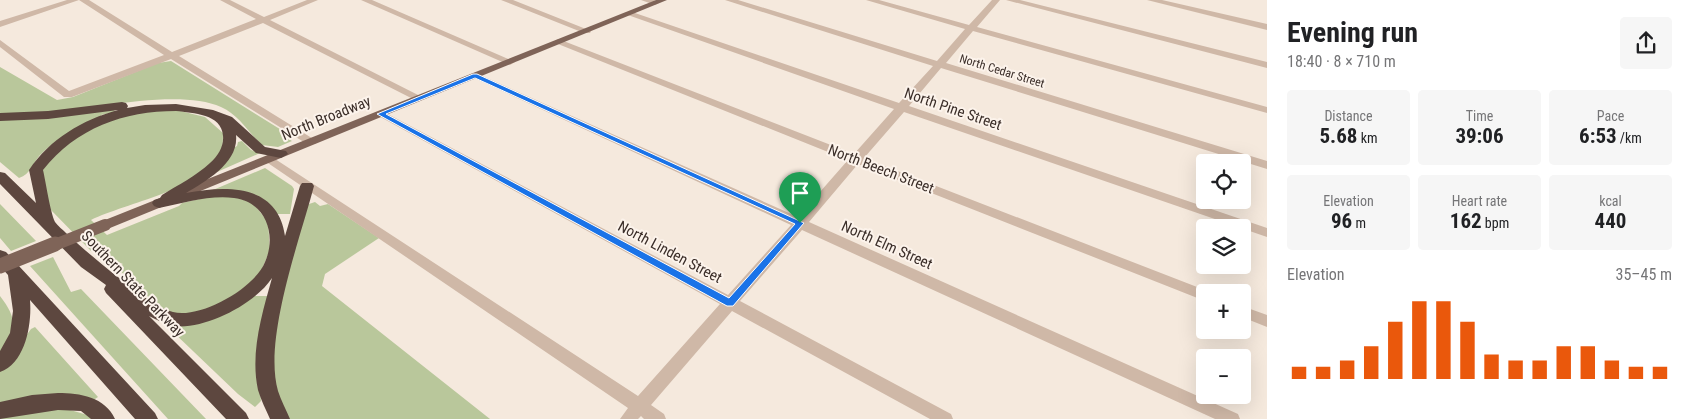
<!DOCTYPE html>
<html lang="en">
<head>
<meta charset="utf-8">
<style>
	body { margin:0; font-family:"Roboto Condensed",sans-serif; background:#f6f6f6; color:#202124; height:100vh; display:flex; flex-direction:column; font-size:19px; white-space:nowrap }
	* { box-sizing:border-box; margin:0 }
	p { font-size:16px; color:#757577 }
	.icon { flex:none; width:28px; height:28px; fill:none; stroke:currentColor; stroke-width:2; stroke-linecap:round; stroke-linejoin:round }
	.map { position:relative; flex:1; overflow:hidden }
	.side { display:flex; flex-direction:column; background:#fff; width:425px }
	.side>* { flex:none }
	.fabs { position:absolute; left:1196px; top:154px; display:grid; gap:10px }
	.fabs a { display:grid; place-items:center; width:55px; height:55px; border-radius:5px; background:#fff; box-shadow:0 5px 20px #0002; font-size:25px }
	.pin { position:absolute; display:grid; place-items:center; width:42px; height:42px; color:#fff; margin:-51px -21px; border-radius:50% 50% 50% 0; rotate:-45deg; box-shadow:0 0 5px #0007 }
	.pin .icon { rotate:45deg }
	.round { display:grid; place-items:center; flex:none; width:52px; height:52px; border-radius:5px; background:#f6f6f6 }
	.headline { display:flex; align-items:center; justify-content:space-between; height:85px; padding:0 20px }
	h1 { font-size:28px; font-weight:700; line-height:38px }
	.metrics { display:grid; grid-template-columns:repeat(3,1fr); gap:8px; height:85px; padding:5px 20px }
	.metrics div { display:grid; align-content:center; border-radius:5px; background:#f6f6f6; text-align:center }
	.metrics b { font-size:21px; font-weight:700 }
	.metrics small { font-size:14px; font-weight:400 }
	.metrics p { font-size:14px }
	.chart { height:140px; padding:10px 20px }
	.chart p { display:flex; justify-content:space-between }
	.chart svg { width:100%; height:90px; margin-top:5px; stroke:#ea580c; stroke-width:6 }
	main { display:flex; flex:1; min-height:0 }
	.map>svg:first-child { display:block }
	.green { fill:#b9c79b }
	.lines { fill:none; stroke-linecap:round; stroke-linejoin:round }
	.minor { fill:#cfb8a7; fill-rule:evenodd }
	.major { fill:#7f6458; fill-rule:evenodd }
	.highway { fill:#5d473f; fill-rule:evenodd }
	.major-bridge-far1 { stroke:#7f6458; stroke-width:12 }
	.major-bridge { stroke:#7f6458; stroke-width:15 }
	.route { fill:#1a73e8; stroke:#fff; fill-rule:evenodd }
	.labels { text-anchor:middle; stroke-width:4; stroke-linejoin:round; paint-order:stroke }
	.far-street-label { font-size:12px; fill:#3b2e29; stroke:#fcf3eb }
	.street-label { font-size:15px; fill:#3b2e29; stroke:#fcf3eb }
</style>
</head>
<body>
<main>
<div class="map">
<svg width="1267" height="419" viewBox="0 0 1267 419">
	<rect width="100%" height="100%" fill="#f5e9dd"/>
	<!-- green -->
	<path class="green" d="M171 61 291 136 287 138 292 141 278 147 262 145C248 132 239 115 221 107 180 88 91 109 46 113 31 114 15 114 0 115V67L57 100 73 97 158 63Z
		M114 109 115 112 101 115V118C80 129 56 138 40 155 32 164 31 174 19 178L0 162V120Z
		M172 109 205 117 223 133C223 138 223 147 221 152 200 191 128 202 91 220L107 235 179 206 182 203 208 197 232 196 253 203 268 222 270 250 259 276 215 310 182 315 161 310 134 282 116 268 123 264 91 251 50 209 40 168C48 160 56 150 65 143 94 118 135 112 172 109Z
		M242 141 251 150 260 153 217 172 231 149 237 146 238 142Z
		M265 168 292 186 294 189 290 214H277C258 188 242 191 213 190Z
		M315 202 320 206 328 204 379 238 325 274 322 286 490 419H287L273 386 274 320 306 205Z
		M0 204 36 241 11 251 0 238Z
		M53 257 71 292 81 289 206 419H168L30 266Z
		M0 296C19 321 15 327 0 353Z
		M251 296H271L258 377 261 401 255 407 238 394 171 330 175 325Z
		M35 327 98 397 92 401 0 405V371L31 329Z
		M60 407 101 419H0V416Z"/>
	<g class="lines">
		<!-- minor -->
		<path class="minor" d="M67 0H89L172 52 256 19 220 0H230L264 17 307 0H318L270 20 424 98 423 100H415L263 23 179 56 315 140 317 142 315 144H307L171 59 72 97H64L0 47V40L69 91 164 55 79 0 0 27V21Z
			M361 0H372L515 62 510 65 507 64Z
			M501 0H513L591 31 590 33H584Z
			M641 0H654L659 3 655 5Z
			M725 0H738L937 61 965 29 866 0H879L969 25 992 0H1000L977 27 1267 107V113L973 31 946 63 1267 161V169L941 68 909 106 1267 228V237L904 112 864 158 1210 292H1205V301L858 164 809 222 1238 414 1240 419H1215L802 230 740 301 951 414 953 419H930L732 311 651 405 664 414 666 419H644L641 416 638 419H620L628 408 262 159 268 156 272 157 638 396 720 304 375 114 380 111 384 112 728 295 791 225 470 76 475 73 478 74 798 217 848 160 553 42 558 39 561 40 854 154 894 109 625 14 632 12 899 103 933 66Z
			M1006 0H1020L1267 62V68Z
			M1147 0H1162L1267 24V30Z
			M1242 306 1267 315V327L1242 317Z"/>
		<!-- major -->
		<path class="major" d="M656 0H667L110 228 105 229 99 225 100 222Z"/>
		<!-- highway -->
		<path class="highway" d="M122 102 126 103 128 106 127 108 145 105 176 104 213 110 232 117 265 147 286 151 288 154 281 158 256 153 236 135C239 163 206 181 186 193 227 185 278 184 285 236L300 186 302 183H312L314 186C300 239 263 339 278 391 281 400 286 410 290 419H270C266 410 261 400 258 390 250 353 262 314 272 278 255 304 205 330 174 326 165 324 157 320 149 316L246 413 249 419H226L106 293 104 289 106 285 81 267 0 184V172L5 173 36 203 29 170C50 139 82 120 118 110L48 119 0 121V113L48 111ZM176 111C193 113 222 114 223 136 224 146 218 156 210 163 196 176 178 185 162 195L160 198 154 200 152 203 154 206 159 208C184 203 209 195 234 198 266 202 277 235 265 262 255 288 200 319 173 312 152 306 132 287 115 275 98 261 82 248 66 233 63 230 58 226 55 222 50 211 46 183 43 170 76 128 124 111 176 111Z
			M0 250 6 252 155 413 158 419H135L30 300C32 323 26 363 0 372V351L10 333 13 311 8 275 0 266Z
			M58 393C80 393 105 397 115 419H91L81 411 58 410 0 419V402L32 395Z"/>
		<!-- major-bridge-far1 -->
		<path class="major-bridge-far1" d="M52 246 105 225"/>
		<!-- major-bridge -->
		<path class="major-bridge" d="M0 266 55 244"/>
	</g>
	<!-- route -->
	<path class="route" d="M473 74H477L804 223 733 306H727L377 114ZM475 78 795 224 729 298 386 114Z"/>
	<g class="labels">
		<!-- far-street labels -->
		<g class="far-street-label">
			<text transform="translate(1002 71) rotate(17)" y="4">North Cedar Street</text>
		</g>
		<!-- street labels -->
		<g class="street-label">
			<text transform="translate(953 109) rotate(19)" y="5">North Pine Street</text>
			<text transform="translate(326 118) rotate(-22)" y="5">North Broadway</text>
			<text transform="translate(881 169) rotate(21)" y="5">North Beech Street</text>
			<text transform="translate(887 245) rotate(24)" y="5">North Elm Street</text>
			<text transform="translate(670 252) rotate(28)" y="5">North Linden Street</text>
			<text transform="translate(133 284) rotate(46)" y="5">Southern State Parkway</text>
		</g>
	</g>
</svg>
<div class="fabs">
<a><svg class="icon" aria-label="locate" viewBox="0 0 24 24"><circle cx="12" cy="12" r="6"/><path d="M12 2v4M12 18v4M2 12h4M18 12h4"/></svg></a>
<a><svg class="icon" aria-label="layers" viewBox="0 0 24 24"><path d="M12 4l9 5-9 5-9-5zM3 14l9 5 9-5"/></svg></a>
<a>+</a>
<a>−</a>
</div>
<div class="pin" style="left:800px;top:223px;background:#1e9e55"><svg class="icon" aria-label="arrive" viewBox="0 0 24 24"><path d="M6 21V4h12l-3 4 3 4H6"/></svg></div>
</div>
<section class="side">
<div class="headline"><div><h1>Evening run</h1><p>18:40 · 8 × 710 m</p></div><a class="round"><svg class="icon" aria-label="share" viewBox="0 0 24 24"><path d="M12 15V3M7 8l5-5 5 5M5 13v7h14v-7"/></svg></a></div>
<div class="metrics">
<div><p>Distance</p><b>5.68<small> km</small></b></div>
<div><p>Time</p><b>39:06</b></div>
<div><p>Pace</p><b>6:53<small> /km</small></b></div>
</div>
<div class="metrics">
<div><p>Elevation</p><b>96<small> m</small></b></div>
<div><p>Heart rate</p><b>162<small> bpm</small></b></div>
<div><p>kcal</p><b>440</b></div>
</div>
<div class="chart"><p><span>Elevation</span>35–45 m</p>
<svg viewBox="0 0 160 44" preserveAspectRatio="none"><path d="M5 44V38M15 44V38M25 44V35M35 44V28M45 44V16M55 44V6M65 44V6M75 44V16M85 44V32M95 44V35M105 44V35M115 44V28M125 44V28M135 44V35M145 44V38M155 44V38"/></svg>
</div>
</section>
</main>
</body>
</html>
